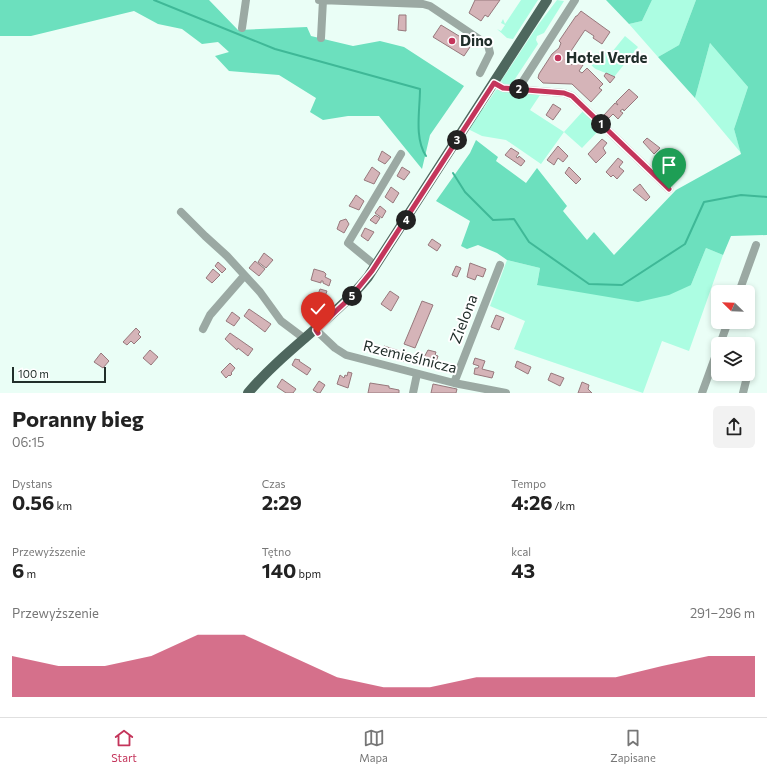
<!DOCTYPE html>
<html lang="pl">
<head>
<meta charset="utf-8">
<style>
	body { margin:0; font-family:Commissioner,sans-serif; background:#f2f2f2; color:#222; height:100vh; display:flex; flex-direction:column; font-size:15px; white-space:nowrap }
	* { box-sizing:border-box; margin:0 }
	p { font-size:13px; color:#767676 }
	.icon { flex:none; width:22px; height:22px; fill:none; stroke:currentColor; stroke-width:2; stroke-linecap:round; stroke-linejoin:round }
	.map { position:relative; height:393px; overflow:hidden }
	.drawer { display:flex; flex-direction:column; background:#fff; flex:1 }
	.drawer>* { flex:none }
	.needle { width:26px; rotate:293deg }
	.tools { position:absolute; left:711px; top:285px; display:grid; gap:8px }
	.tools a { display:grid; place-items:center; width:44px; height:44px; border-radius:6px; background:#fff; box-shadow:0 2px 6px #0003; font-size:20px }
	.scale { position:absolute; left:12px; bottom:10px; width:94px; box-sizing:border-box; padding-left:4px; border:2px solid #212e2a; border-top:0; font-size:11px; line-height:14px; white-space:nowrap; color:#212e2a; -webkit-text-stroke:3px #fff; paint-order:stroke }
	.pin { position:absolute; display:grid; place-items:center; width:34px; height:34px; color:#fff; margin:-41px -17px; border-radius:50% 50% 50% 0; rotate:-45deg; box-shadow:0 0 4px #0007 }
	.pin .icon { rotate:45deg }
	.km { position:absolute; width:20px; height:20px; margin:-10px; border-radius:50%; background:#222; color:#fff; font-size:11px; line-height:20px; text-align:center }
	.round { display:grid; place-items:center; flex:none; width:42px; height:42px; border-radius:6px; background:#f2f2f2 }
	.overview { display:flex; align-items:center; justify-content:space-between; height:68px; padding:0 12px }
	h1 { font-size:22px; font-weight:700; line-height:30px }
	.figures { display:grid; grid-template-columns:repeat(3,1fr); gap:6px; height:68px; padding:4px 12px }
	.figures div { display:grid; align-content:center }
	.figures b { font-size:20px; font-weight:700 }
	.figures small { font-size:11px; font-weight:400 }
	.figures p { font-size:11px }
	.chart { height:112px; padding:8px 12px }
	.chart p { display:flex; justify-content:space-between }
	.chart svg { width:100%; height:72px; margin-top:4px; fill:#c4355b; opacity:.7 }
	.tab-bar { display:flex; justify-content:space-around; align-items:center; height:56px; border-top:1px solid #e0e0e0; background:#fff; font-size:11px; color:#767676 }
	.tab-bar a { display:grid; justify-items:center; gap:2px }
	.tab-bar .on { color:#c4355b }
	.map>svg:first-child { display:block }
	.green { fill:#acfde2 }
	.forest { fill:#6ce0be }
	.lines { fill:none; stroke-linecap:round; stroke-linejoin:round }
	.stream { stroke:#3fb897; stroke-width:2 }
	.building { fill:#d5b4b8; stroke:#97787c }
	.minor { stroke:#9ba9a3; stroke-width:8 }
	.major { stroke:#4e675e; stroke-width:10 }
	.route-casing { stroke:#fff; stroke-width:8 }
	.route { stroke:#c4355b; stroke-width:5 }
	.poi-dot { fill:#c4355b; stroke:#fff; stroke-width:1.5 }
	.labels { text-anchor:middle; stroke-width:4; stroke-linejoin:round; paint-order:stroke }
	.poi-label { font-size:15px; font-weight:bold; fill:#212e2a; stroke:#fff; text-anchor:start }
	.street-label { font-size:15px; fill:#212e2a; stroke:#fff }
</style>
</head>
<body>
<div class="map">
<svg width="767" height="393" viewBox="0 0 767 393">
	<rect width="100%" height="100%" fill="#eafef6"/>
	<!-- green -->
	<path class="green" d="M521 0H538L513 39 507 38 497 29 501 31 505 25 501 23 503 19 505 24Z
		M557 0 564 1 544 33 537 36 536 40 538 44 513 82 516 85 503 84 501 81 538 25Z
		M652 0H696L679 45 658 57 629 24 642 21Z
		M625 36 638 47 614 77 610 74 609 75C600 69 591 71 589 58L595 53 612 52Z
		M710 43 748 87 734 129 741 153 695 98Z
		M499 89 540 95 530 110 564 132 583 111 601 128 582 148 564 132 541 164 506 140 482 136 470 130V126L483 107 484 108 496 90Z
		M706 248 723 255 689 351 662 341 643 393 514 349 525 321 490 306 507 260 540 268 537 284 691 285Z"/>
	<!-- forest -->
	<path class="forest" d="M0 0H209L238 30 307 27 311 36 353 46 380 41 404 47 464 86 430 135 422 169 379 116H348L323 120 310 112 316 98 279 75 229 71 215 56 229 52 218 42 202 44 182 29 158 24 134 11 31 36H0Z
		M606 0H652L642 21 629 24Z
		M696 0H767V235L731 236 723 255 706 248 691 285 669 295 638 302 537 285 540 268 507 260 497 253 478 245 467 249 461 246 470 221 436 201 470 153 476 140 498 157 496 161 526 183 537 168 567 206 563 211 587 240 594 232 614 255 676 190 741 154 734 129 748 87 710 43 695 98 658 57 679 45Z"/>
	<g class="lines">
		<!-- stream -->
		<path class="stream" d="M154 0 275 49 420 89C420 110 414 138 426 156
			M453 173 465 192 493 220 514 219 529 242 589 284 622 285 685 244 704 202 741 195 767 197"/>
	</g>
	<!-- building -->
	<path class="building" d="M475 0H500L488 17 485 15 481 21 469 13Z
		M581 11 610 32 602 44 593 38 594 36 585 30 565 60 572 65 575 61 583 65 579 71 582 73 587 68 603 84 599 88 602 90 591 102 572 84 543 83 538 78 539 74 552 54 559 48 561 43 559 41 576 16H577Z
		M399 15H406V31L398 30Z
		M441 25 472 44 464 56 433 37Z
		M606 73 615 77 610 83 604 76Z
		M629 89 638 97 624 111 623 109 620 111 623 113 618 119 613 114 608 119 604 115 615 103 618 105 616 102Z
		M553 104 561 109 553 120 546 115Z
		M647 138 660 148 654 154 643 142Z
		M602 139 607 143 603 148 606 153 596 163 588 154Z
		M558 146 568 156 563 162 558 158 554 165 547 160Z
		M511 148 519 153 516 157 518 158 519 156 525 161 521 166 505 155Z
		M382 151 391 157 385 164 378 160Z
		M618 158 623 162 619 167 624 171 617 179 613 175 611 177 606 172Z
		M670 158 679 167 671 175 661 168Z
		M372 167 380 173 374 184 364 180Z
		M402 167 410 172 404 180 397 176Z
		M569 167 581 179 576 184 565 173Z
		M640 184 650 197 646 201 633 190Z
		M391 187 399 193 393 203 385 197Z
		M356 195 364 201 359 210 349 206Z
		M380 206 386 211 382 218 375 213Z
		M375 215 380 218 376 224 370 220Z
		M346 219 349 224 344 233 337 229 340 221Z
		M365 228 374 232 368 241 361 236Z
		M432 239 441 245 437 251 428 245Z
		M264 253 273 260 266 268 258 262Z
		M255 261 265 269 259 276 249 268Z
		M218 262 226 269 222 273 215 266Z
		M470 263 486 269 483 277 477 275 475 280 467 277Z
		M456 266 461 268 457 277 452 275Z
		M213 269 220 275 212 283 206 278Z
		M314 269 324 272 326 274 325 277 331 280 329 286 323 283V281H321V283L311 280Z
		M320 289 327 291 318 315 311 313Z
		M390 291 399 297 391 311 381 304Z
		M422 301 433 305 415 348 404 344Z
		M249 309 271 324 265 332 244 316Z
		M232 312 240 318 234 326 226 321Z
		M496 315 504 318 499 330 491 327Z
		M136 328 140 332 138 334 141 337 134 344 131 341 127 345 123 342Z
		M230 333 253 349 248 356 238 348 237 350 225 339Z
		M384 346 412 355 410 363 381 354Z
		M150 350 158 357 151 365 143 358Z
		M428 350 436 352 435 355 438 356 436 362 430 360 428 363 422 361Z
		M101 353 109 361 103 368 94 362Z
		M475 358 485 361 482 369 494 372 492 378 474 374 475 368H478L479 366 473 364Z
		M295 359 300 360 299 361 311 369 307 375 292 365Z
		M517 361 531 367 528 374 515 367Z
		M230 363 235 368 231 373 232 374 230 376 229 375 226 378 221 372Z
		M348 372 352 373 348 388 337 384 340 375 344 378 345 375 347 376Z
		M551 373 564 378 560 386 548 380Z
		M282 379 296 389 293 393H286L277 387Z
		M319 381 325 385 320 393H318L313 390Z
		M582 382 589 385 588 389 592 393H578Z
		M370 383 389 386V388L399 390V393H368Z
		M433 384 457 389 456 393H431Z"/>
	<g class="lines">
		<!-- minor -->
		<path class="minor" d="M319 0 423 4 430 6 488 45 490 53 480 73
			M242 28 246 0
			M321 38 323 0
			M494 83 503 88 564 93 572 96 669 189
			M518 89 575 0
			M181 212 205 236 227 256 260 292 281 321 305 339
			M376 266 348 243 401 154
			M739 292 756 245
			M203 329 210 315 244 276
			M316 330 335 348 346 355 454 383 506 393
			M720 344 728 322
			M454 383 500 265
			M413 393 417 374
			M702 393 718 349
			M743 393 748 373"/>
		<!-- major -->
		<path class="major" d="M248 393C284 350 333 320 368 277L547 0"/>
	</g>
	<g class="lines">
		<!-- route casing -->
		<g class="route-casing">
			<path id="route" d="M318 333 316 330 350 298 372 271 494 83 503 88 564 93 572 96 669 189"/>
		</g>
		<!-- route -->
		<use href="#route" class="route"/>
	</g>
	<!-- markers -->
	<g class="poi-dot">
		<circle cx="452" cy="41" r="4"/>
		<circle cx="558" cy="58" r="4"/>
	</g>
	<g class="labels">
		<!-- poi labels -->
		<g class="poi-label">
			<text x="460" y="46">Dino</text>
			<text x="566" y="63">Hotel Verde</text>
		</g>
		<!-- street labels -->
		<g class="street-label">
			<text transform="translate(464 319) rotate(-69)" y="5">Zielona</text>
			<text transform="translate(410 357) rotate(14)" y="5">Rzemieślnicza</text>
		</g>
	</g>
</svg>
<div class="tools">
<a><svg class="needle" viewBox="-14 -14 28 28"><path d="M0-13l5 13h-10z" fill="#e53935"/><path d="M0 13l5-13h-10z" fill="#767676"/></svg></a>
<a><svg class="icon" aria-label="layers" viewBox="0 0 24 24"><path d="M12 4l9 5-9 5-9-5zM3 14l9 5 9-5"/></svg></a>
</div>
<div class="scale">100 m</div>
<div class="pin" style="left:669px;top:189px;background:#1e9e55"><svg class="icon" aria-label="arrive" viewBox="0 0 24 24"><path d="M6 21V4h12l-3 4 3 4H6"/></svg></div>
<div class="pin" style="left:318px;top:333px;background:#d93025"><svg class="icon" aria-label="check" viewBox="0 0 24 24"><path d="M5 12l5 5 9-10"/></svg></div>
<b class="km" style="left:601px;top:124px">1</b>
<b class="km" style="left:519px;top:89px">2</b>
<b class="km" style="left:457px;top:140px">3</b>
<b class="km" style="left:406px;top:220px">4</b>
<b class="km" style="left:352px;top:296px">5</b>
</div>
<section class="drawer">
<div class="overview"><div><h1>Poranny bieg</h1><p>06:15</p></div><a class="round"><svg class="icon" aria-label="share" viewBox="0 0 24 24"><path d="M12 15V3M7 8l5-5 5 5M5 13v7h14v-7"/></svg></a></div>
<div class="figures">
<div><p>Dystans</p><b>0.56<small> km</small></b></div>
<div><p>Czas</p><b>2:29</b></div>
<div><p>Tempo</p><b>4:26<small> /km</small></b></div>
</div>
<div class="figures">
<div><p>Przewyższenie</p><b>6<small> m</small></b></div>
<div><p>Tętno</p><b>140<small> bpm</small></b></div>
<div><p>kcal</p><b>43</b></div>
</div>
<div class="chart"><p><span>Przewyższenie</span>291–296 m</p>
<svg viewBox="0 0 160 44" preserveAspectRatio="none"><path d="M0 44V19L10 25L20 25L30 19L40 6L50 6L60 19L70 32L80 38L90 38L100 32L110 32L120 32L130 32L140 25L150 19L160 19V44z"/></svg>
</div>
</section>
<nav class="tab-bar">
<a class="on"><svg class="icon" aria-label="home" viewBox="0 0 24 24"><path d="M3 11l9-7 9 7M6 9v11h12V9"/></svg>Start</a>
<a><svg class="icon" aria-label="map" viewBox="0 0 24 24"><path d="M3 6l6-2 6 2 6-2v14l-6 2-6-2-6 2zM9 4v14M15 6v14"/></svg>Mapa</a>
<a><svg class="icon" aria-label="saved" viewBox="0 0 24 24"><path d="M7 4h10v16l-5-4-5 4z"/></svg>Zapisane</a>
</nav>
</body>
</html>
